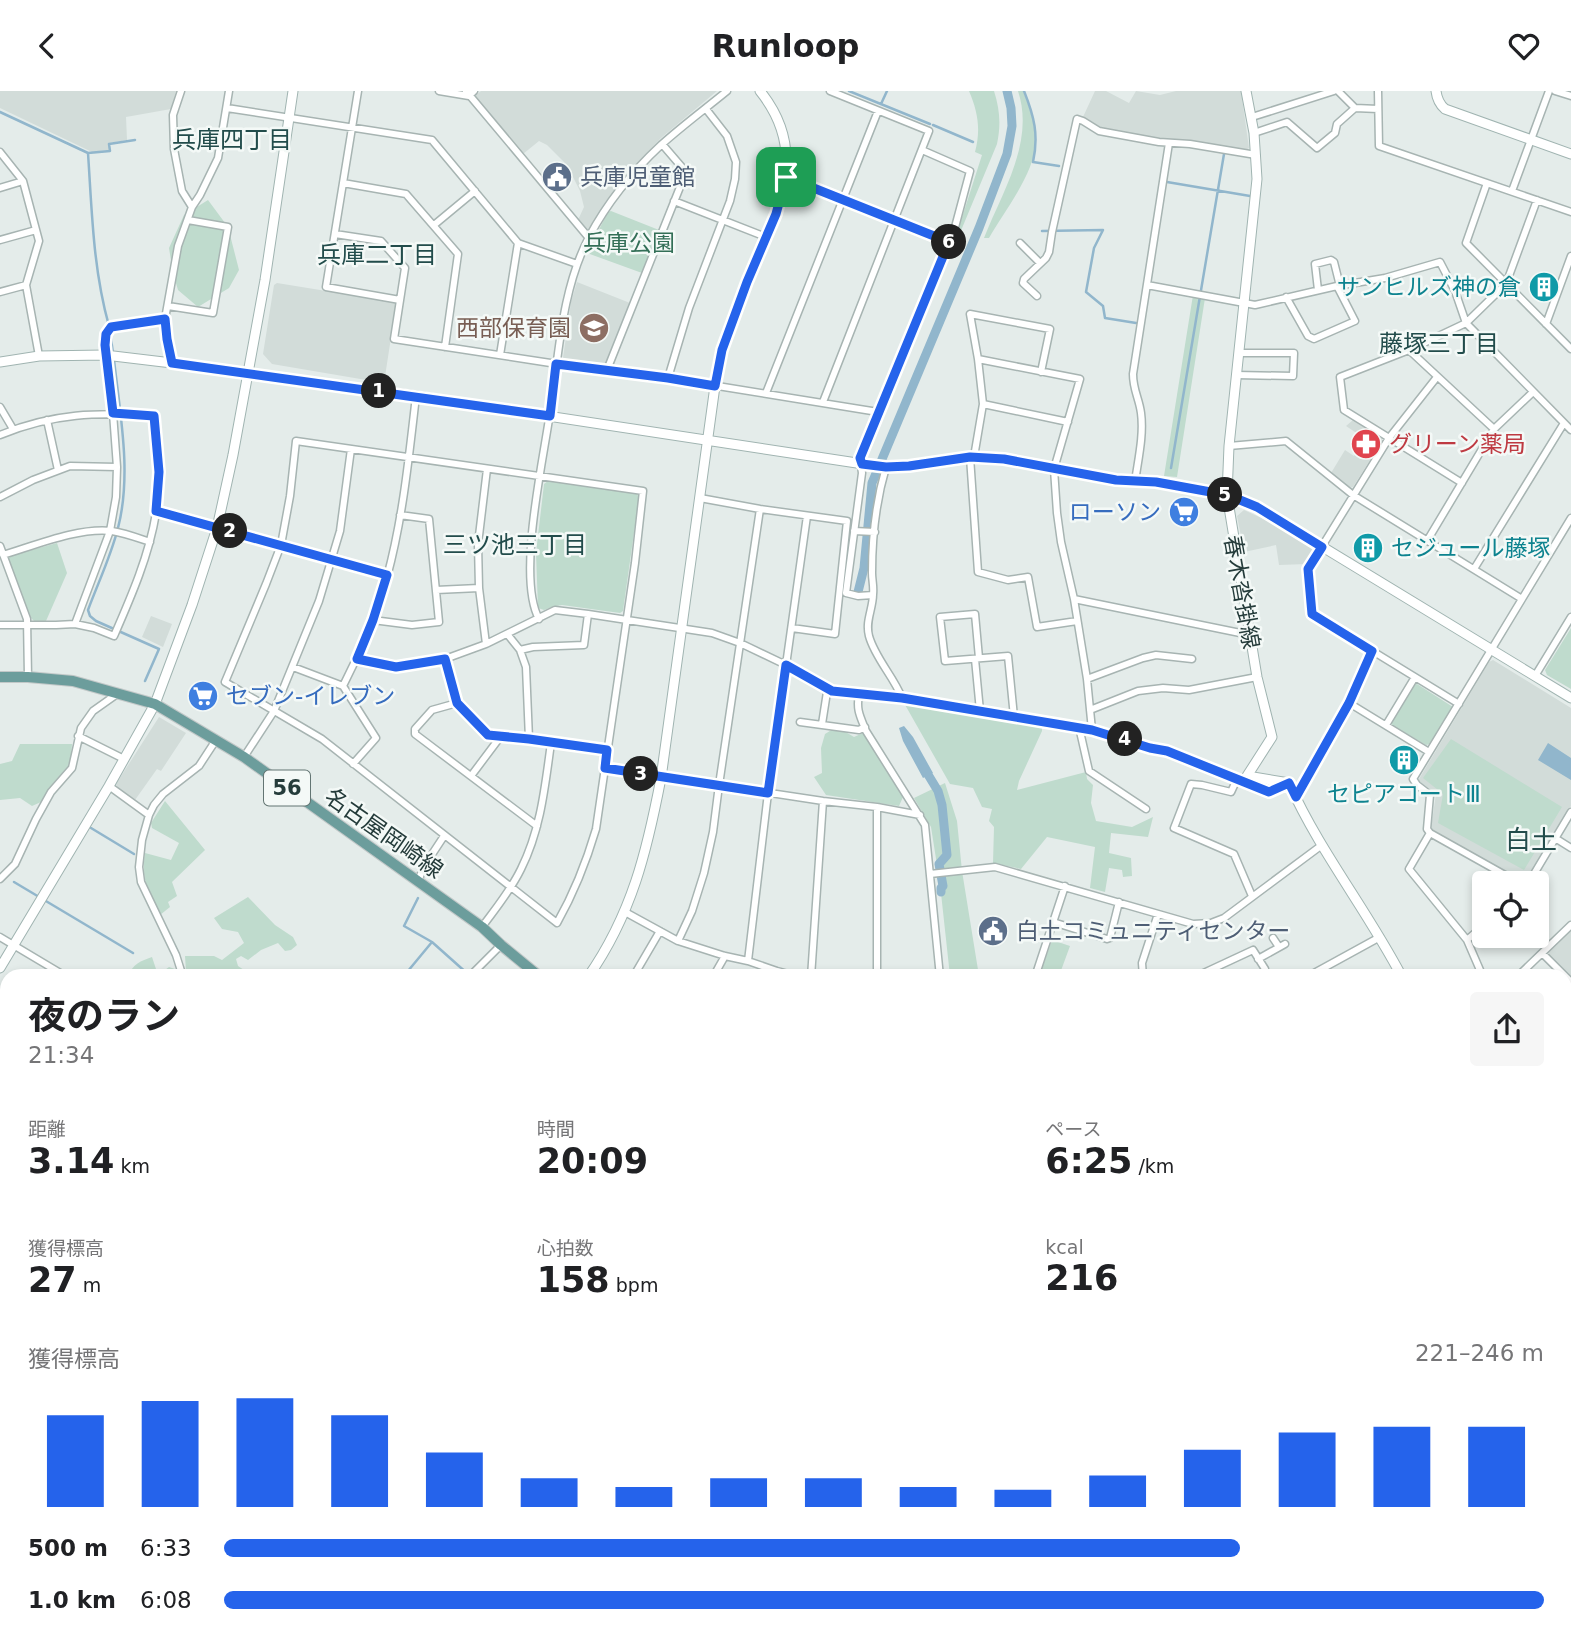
<!DOCTYPE html>
<html lang="ja">
<head>
<meta charset="utf-8">
<style>
	body { margin:0; font-family:"DejaVu Sans","Noto Sans JP",sans-serif; background:#f6f6f6; color:#202124; height:100vh; display:flex; flex-direction:column; font-size:26px; white-space:nowrap }
	* { box-sizing:border-box; margin:0 }
	p { font-size:23px; color:#757577 }
	.icon { flex:none; width:38px; height:38px; fill:none; stroke:currentColor; stroke-width:2; stroke-linecap:round; stroke-linejoin:round }
	.map { position:relative; flex:1; overflow:hidden }
	.panel { position:absolute; left:0px; top:878px; width:1572px; height:674px; display:flex; flex-direction:column; background:#fff; border-radius:21px 21px 0 0; box-shadow:0 4px 10px #0003 }
	.panel>* { flex:none }
	.controls { position:absolute; left:1472px; top:780px; display:grid; gap:14px }
	.controls a { display:grid; place-items:center; width:77px; height:77px; border-radius:7px; background:#fff; box-shadow:0 4px 10px #0003; font-size:35px }
	.pin { position:absolute; display:grid; place-items:center; width:60px; height:60px; color:#fff; margin:-30px; border-radius:14px; box-shadow:0 4px 10px #0006 }
	.km { position:absolute; width:35px; height:35px; margin:-18px; border-radius:50%; background:#222; color:#fff; font-size:19px; line-height:35px; text-align:center }
	.round { display:grid; place-items:center; flex:none; width:74px; height:74px; border-radius:7px; background:#f6f6f6 }
	.headline { display:flex; align-items:center; justify-content:space-between; height:119px; padding:0 28px }
	h1 { font-size:38px; font-weight:700; line-height:52px }
	.figures { display:grid; grid-template-columns:repeat(3,1fr); gap:10px; height:119px; padding:7px 28px }
	.figures div { display:grid; align-content:center }
	.figures b { font-size:35px; font-weight:700 }
	.figures small { font-size:19px; font-weight:400 }
	.figures p { font-size:19px }
	.chart { height:196px; padding:14px 28px }
	.chart p { display:flex; justify-content:space-between }
	.chart svg { width:100%; height:126px; margin-top:7px; stroke:#2563eb; stroke-width:6 }
	ul { padding:0 28px; list-style:none; font-size:23px }
	li { display:grid; grid-template-columns:112px 84px 1fr; align-items:center; height:52px }
	li i { height:18px; border-radius:9px; background:#2563eb }
	header { display:flex; justify-content:space-between; align-items:center; height:91px; padding:0 28px; background:#fff; font-size:32px; font-weight:700 }
	.map>svg:first-child { display:block }
	.built { fill:#d2dcd9 }
	.green { fill:#bfdbcd }
	.water { fill:#91b6cc }
	.lines { fill:none; stroke-linecap:round; stroke-linejoin:round }
	.stream { stroke:#91b6cc; stroke-width:2.5 }
	.canal { stroke:#91b6cc; stroke-width:9 }
	.street-casing { stroke:#a7b4b2; stroke-width:9 }
	.secondary-casing { stroke:#a0b4b1; stroke-width:11 }
	.primary-casing { stroke:#c2c8c8; stroke-width:12 }
	.street { stroke:#fff; stroke-width:6 }
	.secondary { stroke:#fff; stroke-width:9 }
	.primary { stroke:#6c9d9c; stroke-width:10 }
	.route-casing { stroke:#fff; stroke-width:14 }
	.route { stroke:#2563eb; stroke-width:9 }
	.labels { text-anchor:middle; stroke-width:5; stroke-linejoin:round; paint-order:stroke }
	.shield { fill:#f4f9f7; stroke:#637573; stroke-width:2 }
	.shield-label { font-size:21px; font-weight:bold; fill:#253c3b }
	.service-label { font-size:23px; fill:#4e5e75; stroke:#f4f9f7; text-anchor:start }
	.park-label { font-size:23px; fill:#336f57; stroke:#f4f9f7 }
	.culture-label { font-size:23px; fill:#0d838f; stroke:#f4f9f7; text-anchor:end }
	.education-label { font-size:23px; fill:#785e54; stroke:#f4f9f7; text-anchor:end }
	.health-label { font-size:23px; fill:#be3a42; stroke:#f4f9f7; text-anchor:start }
	.shop-label { font-size:23px; fill:#366cbe; stroke:#f4f9f7; text-anchor:end }
	.street-label { font-size:23px; fill:#253c3b; stroke:#f4f9f7 }
	.neighbourhood-label { font-size:24px; fill:#224c4b; stroke:#f4f9f7 }
	.quarter-label { font-size:26px; fill:#224c4b; stroke:#f4f9f7 }
</style>
</head>
<body>
<header><svg class="icon" aria-label="back" viewBox="0 0 24 24"><path d="M15 5l-7 7 7 7"/></svg>Runloop<svg class="icon" aria-label="heart" viewBox="0 0 24 24"><path d="M12 20l-8-8c-3-5 5-10 8-4 3-6 11-1 8 4z"/></svg></header>
<div class="map">
<svg width="1571" height="1551" viewBox="0 0 1571 1551">
	<rect width="100%" height="100%" fill="#e4ecea"/>
	<!-- built -->
	<path class="built" d="M0 0H176L171 18 126 26 127 49 109 52V59L92 61 0 17Z
		M481 0H717L661 47 645 64 606 110 589 138H585L578 129 584 116 580 100 567 74 547 54 539 50 523 63 476 7V4Z
		M1095 0H1106L1129 12 1136 0 1160 4 1176 0H1241L1249 57 1246 59 1159 47 1100 37 1083 26Z
		M577 191 630 212 607 272 603 275 566 270 563 267 571 211Z
		M277 192 394 211 396 214 384 292 272 273 263 263 274 194Z
		M1353 329 1381 346 1382 350 1353 396 1349 397 1331 382 1345 359 1354 365 1364 347 1346 335Z
		M1244 419 1268 430 1313 458 1314 462 1307 473 1279 474 1276 454 1244 461 1237 425Z
		M151 525 172 533 163 556 142 546Z
		M1493 569 1571 617V715L1527 789 1524 790 1432 740 1431 737 1436 703 1419 691V688L1489 571Z
		M159 626 186 642 161 680 157 678 135 709 119 698 116 693Z
		M1571 839V886L1549 864 1548 862Z
		M1571 955V1039L1565 1045V961Z
		M277 1545H368L374 1551H256Z
		M1211 1545H1315L1311 1551H1221Z"/>
	<!-- green -->
	<path class="green" d="M969 0H994C1000 19 1001 34 997 53L869 361 865 363 958 139 982 64 975 61C981 39 978 21 969 0Z
		M1018 0H1023C1029 15 1035 32 1036 48 1036 81 1005 119 989 147H984C1002 101 1035 51 1018 0Z
		M208 109 228 136 239 179 229 197 198 216 178 199 173 182 169 157 184 124Z
		M611 120 659 139 642 182 587 162 608 121Z
		M1193 204 1205 207 1177 386 1164 385Z
		M548 390 637 403 639 406 623 520 620 522 562 514 552 516 544 519 538 517 536 462 544 393Z
		M57 452 67 482 46 530 35 531 31 527 8 469 10 465Z
		M1571 537V598L1547 584 1545 579Z
		M1417 593 1453 616 1430 653 1426 654 1392 634V630L1413 594Z
		M908 611 1042 634V640L1019 690 1017 699 1086 681 1087 688 1093 694 1091 712 1096 730 1132 736 1153 726 1148 746 1111 742 1109 762 1131 767 1132 785 1123 786 1122 779 1109 777 1105 801 1090 797 1095 756 1047 746 1021 778 993 772 994 736 989 730 992 718 982 716 973 697 950 693 904 612Z
		M833 638 844 640 854 646 863 642 866 646 902 700 903 706 899 715 826 704 814 686 822 682 821 657 825 643Z
		M1451 648 1562 716 1524 779 1438 732 1443 703 1423 687Z
		M20 653H72L71 666 68 675 49 697 41 711 32 715 20 707 0 709V673L12 670Z
		M945 692 957 730 962 780 979 885H950L940 793 931 736 914 707Z
		M165 710 205 759 172 791 177 805 168 811 170 816 160 824C148 799 141 790 145 762L171 769 179 752 152 737 151 732Z
		M248 806 275 834 293 846 297 854 291 859 285 860 278 852 261 859 248 869 241 865 236 868 238 875 253 885H188L186 880 185 865H214L222 869 244 852 238 841 222 838 214 827Z
		M1052 849 1070 855 1059 885H1041L1040 883Z
		M152 866 158 884 169 876 175 878 177 885H129C132 873 141 870 152 866Z
		M0 1255 7 1261V1406L0 1414Z
		M7 1522V1545H110L114 1551H11L0 1539V1532Z
		M666 1545H764V1551H659Z"/>
	<!-- water -->
	<path class="water" d="M904 635 913 646 933 682 923 687 903 650 899 637Z
		M1548 652 1571 667V689L1538 669Z"/>
	<g class="lines">
		<!-- stream -->
		<path class="stream" d="M849 0 930 33
			M1024 0C1034 25 1039 44 1033 71L1059 75
			M881 13 887 0
			M0 21 88 62C92 121 93 178 109 235
			M933 34 973 51
			M88 62 110 60 109 53 135 49
			M1167 91 1250 105
			M1042 140 1103 139 1094 157 1086 201 1103 215 1105 227 1136 232
			M110 241 113 262
			M114 269C120 323 132 383 118 437 111 465 98 492 88 519L90 525 96 530 159 558 145 590
			M1171 377 1224 63
			M91 737 134 763
			M14 791 133 862
			M418 807 404 835 432 851 469 884
			M403 886 432 851
			M0 908 7 912
			M0 1030 7 1035
			M0 1457 7 1465
			M84 1545 90 1551
			M614 1545 621 1548V1551
			M482 1551 485 1545"/>
		<!-- canal -->
		<path class="canal" d="M858 501 864 477 872 392 979 137 1007 63 1012 35 1011 17 1007 0
			M924 677 938 700 942 714 947 764 939 773 943 795 941 797V801
			M914 1551 916 1545"/>
		<!-- street casing -->
		<g class="street-casing">
			<path id="street" d="M181 0 173 24 174 58 182 100 192 116
				M358 0 326 196 400 209
				M439 0 469 5 474 0
				M466 0 589 147
				M1378 0 1379 55 1571 121
				M1555 0 1571 5
				M227 17 432 49 518 152 577 173
				M1355 17 1378 18
				M1252 26 1334 0
				M1254 42 1287 31 1317 57 1335 42 1337 33 1355 17 1338 0
				M0 61 23 90 39 150 26 194 39 265
				M786 86 949 151
				M343 92 406 103 458 163 445 256
				M1487 92 1466 152 1571 258
				M0 97 23 90
				M1512 100 1549 0
				M674 110 766 146
				M434 134 475 100
				M335 143 381 150 405 177 394 248 557 273 668 287 878 321
				M0 149 36 139
				M1020 152 1040 172
				M1147 194 1255 214 1337 195 1355 230 1314 248 1308 245 1286 206
				M1337 195 1385 187 1440 171 1455 200 1466 232 1571 339
				M1318 199 1315 173 1331 169 1334 171 1340 195
				M0 201 26 194
				M1037 205 1023 192 1024 188 1046 167 1049 161 1052 141 1077 28 1083 30 1099 40 1159 51 1190 53 1256 64
				M168 215 213 222 228 136 188 129
				M1546 233 1571 165
				M1409 259 1494 338
				M500 264 518 152
				M978 268 1080 288 1054 378 1057 422 1061 451 1074 508 1087 588 1092 639
				M172 272 167 248 165 228 178 155 192 116 200 104 218 67 229 0
				M607 279 686 81 662 53
				M1236 284 1293 285 1294 262H1239
				M1437 286 1389 347 1308 478 1312 523 1459 613
				M668 287 689 217 730 110 735 88 736 71 727 45 706 18
				M766 302 878 20
				M823 311 929 40 830 0
				M983 313 1068 331
				M0 316 13 338
				M47 329 58 379
				M0 344C53 322 98 321 154 325 157 357 161 390 156 422 149 465 131 506 114 545L94 537 75 533 56 534H0
				M296 350 643 400 635 472 596 738C586 772 574 802 557 832L322 648 225 591 266 493 281 454 290 405Z
				M1229 355 1286 350 1353 404 1522 508
				M970 366 978 481 1008 489 1028 486 1037 536 1077 530
				M974 366 983 313 978 268 970 223 1050 238 1041 281
				M886 376C876 410 872 446 872 482 872 489 874 496 873 503 873 518 865 530 869 545 875 567 894 586 902 607
				M1135 391C1138 369 1144 344 1141 322 1139 307 1133 299 1133 283L1169 52
				M1462 392 1344 319 1340 286 1409 259 1466 232 1506 193 1537 109
				M0 406 33 389 70 375 117 376
				M700 407 760 418 847 430 835 543 792 537
				M157 420 387 484
				M854 440 875 441
				M1427 450 1494 338 1533 301
				M0 455 27 528 28 586
				M3 464C36 454 79 436 112 440 125 442 138 447 150 451
				M1474 478 1564 332
				M436 499 479 497
				M873 504 858 505 846 502 862 382 860 367 954 140 970 80 922 59
				M1074 508 1250 544
				M539 528C517 488 542 375 549 328 559 268 560 202 589 146 607 112 632 81 661 54 682 35 705 18 727 0
				M373 529 412 534 439 531 429 428 400 424
				M75 533 110 440 116 406 117 376 113 322 105 254 106 243 111 236 165 228
				M508 544 520 559 526 576 529 648
				M486 553 479 497 478 453 487 378
				M520 559 533 556 584 554 588 523
				M1372 560 1349 612 1429 661
				M979 567 975 523 940 526 945 570 1008 565 1014 626
				M357 568 396 576 417 574 445 568 486 553 555 519 588 523 712 542 740 552 786 574 832 600 902 607 1064 634 1092 639 1150 657 1167 660 1269 700 1289 693
				M445 568 457 612 488 644 529 648 606 659
				M975 568 980 620
				M293 576 343 595 376 647 353 673
				M1535 585 1571 526
				M1087 588 1143 567 1156 564 1192 568
				M343 595C361 560 376 524 387 486 403 427 409 365 416 305
				M859 603C856 619 860 625 866 640L925 734 940 886
				M457 612 432 619 415 638V643L537 735
				M1090 619 1138 600 1163 597 1189 599 1257 586
				M800 631 859 639 865 636
				M822 633 827 601 829 598
				M1386 634 1415 586
				M1079 636 1089 680 1146 718
				M78 645 124 668
				M244 666 274 620 319 510 340 440 351 358
				M605 677 823 710 877 716 920 724
				M471 685 501 645
				M1237 688 1231 701 1202 694 1191 693 1174 737 1234 763 1252 805
				M109 695 149 724
				M1296 706 1349 612
				M1430 742 1521 793
				M1555 747 1571 757
				M930 783 995 776 1193 833 1211 832 1224 827 1322 754
				M0 788 15 773 36 728 51 701 72 677 81 637 93 620 117 603
				M418 791 423 777 444 745
				M1528 793 1571 721
				M625 821 678 850 725 865 748 870 777 880 800 886
				M1053 831 1107 848 1110 847 1119 811
				M482 836C496 817 511 799 521 778 541 738 545 695 551 652
				M0 846 67 886
				M1273 847 1279 856
				M1467 849 1484 834
				M678 850 692 820 704 782 713 741 719 694 760 418
				M1542 862 1571 891
				M1258 868 1285 853
				M748 870 768 702 807 425
				M183 886 176 864 141 791 139 776 142 749 149 724 154 714 163 703 199 675 216 649
				M469 886 501 854
				M644 886 636 881 660 840
				M713 886 725 865
				M811 886 823 710
				M877 886V716
				M1035 886 1065 795
				M1143 886 1142 872 1158 823
				M1195 886 1253 859 1265 878
				M1307 886 1380 846
				M1483 886 1467 849 1409 778 1430 742 1427 738 1430 704 1417 694 1413 688 1571 427
				M1517 886 1571 834
				M0 970 7 974
				M1564 1049 1571 1044
				M1564 1053 1571 1057
				M1564 1230 1571 1227
				M1564 1295 1571 1294
				M1564 1384H1571
				M1571 1400V1403
				M1564 1442 1571 1434
				M1564 1460 1571 1466
				M1564 1512 1571 1518
				M0 1525 7 1515
				M371 1545 377 1551
				M1462 1545 1463 1551
				M1528 1545 1530 1551
				M635 1546V1545
				M769 1551V1545
				M876 1551 881 1545
				M925 1551 927 1545
				M1054 1551 1059 1545
				M1339 1551 1342 1545"/>
		</g>
		<!-- secondary casing -->
		<g class="secondary-casing">
			<path id="secondary" d="M1246 0 1254 42 1257 88 1229 355 1227 404 1257 586 1272 646 1247 685 1289 692C1320 761 1367 819 1402 886
				M1436 0C1437 8 1439 13 1445 18L1571 63
				M0 271 39 265 105 264 172 272 248 283 416 305 870 374 909 375 974 366 1004 368 1116 389 1156 391 1227 404 1257 416 1571 607
				M0 877 109 695 155 613 192 514 217 437 233 364 265 189 293 0
				M588 886C632 823 647 760 661 687L715 295C718 283 719 270 723 258 729 236 738 214 747 192 772 125 814 67 760 0
				M1564 947 1571 941"/>
		</g>
		<!-- primary casing -->
		<g class="primary-casing">
			<path id="primary" d="M0 586H28L73 590 155 613 244 666 482 836 501 854 540 886
				M1564 1152 1571 1155
				M1194 1545 1203 1551
				M227 1551 243 1545"/>
		</g>
		<!-- street -->
		<use href="#street" class="street"/>
		<!-- secondary -->
		<use href="#secondary" class="secondary"/>
		<!-- primary -->
		<use href="#primary" class="primary"/>
	</g>
	<g class="lines">
		<!-- route casing -->
		<g class="route-casing">
			<path id="route" d="M786 86 949 151 860 367 862 373 886 376 909 375 970 366 1004 368 1116 389 1156 391 1227 404 1240 409 1257 416 1322 456 1308 478 1312 523 1372 560 1349 612 1296 706 1289 692 1269 701 1167 660 1150 657 1092 639 902 607 832 600 786 574 768 702 605 677 607 659 529 648 488 644 457 612 445 568 396 576 357 568 373 529 387 484 156 420 159 381 154 325 113 322 105 254 106 243 111 236 165 228 167 248 172 272 550 325 556 273 668 287 715 295 722 259 747 191 776 123Z"/>
		</g>
		<!-- route -->
		<use href="#route" class="route"/>
	</g>
	<!-- icons -->
	<defs>
		<g id="civic-disc" transform="scale(1.575)"><circle r="9.5" fill="#5c6f8a" stroke="#f4f9f7"/><path d="M-.6-6.5H3V-4.5H.6V-3L4-1V1h2V6H-6V1h2V-1L-.6-3ZM-1.2 2.5V6h2.4V2.5Z" fill="#fff"/></g>
		<g id="building-disc" transform="scale(1.575)"><circle r="9.5" fill="#0f9aa8" stroke="#f4f9f7"/><path d="M-4-6H4V6H1V3H-1V6H-4ZM-2.5-4.3h1.7v1.8h-1.7ZM.8-4.3h1.7v1.8H.8ZM-2.5-1h1.7V.8h-1.7ZM.8-1h1.7V.8H.8Z" fill="#fff"/></g>
		<g id="school-disc" transform="scale(1.575)"><circle r="9.5" fill="#8d6e63" stroke="#f4f9f7"/><path d="M0-5L7-2L0 1L-7-2ZM-4 1L0 2.5L4 1V4Q0 6-4 4Z" fill="#fff"/></g>
		<g id="pharmacy-disc" transform="scale(1.575)"><circle r="9.5" fill="#e0444e" stroke="#f4f9f7"/><path d="M-2-6h4v4h4v4h-4v4h-4v-4h-4v-4h4Z" fill="#fff"/></g>
		<g id="supermarket-disc" transform="scale(1.575)"><circle r="9.5" fill="#3f7fe0" stroke="#f4f9f7"/><path d="M-6-5.5h2.5l.6 2H6L4.5 2H-2.5L-4.4-4H-6ZM-1.5 3.2a1.3 1.3 0 1 0 .1 0ZM3 3.2a1.3 1.3 0 1 0 .1 0Z" fill="#fff"/></g>
	</defs>
	<g fill-rule="evenodd">
		<use href="#civic-disc" x="557" y="86"/>
		<use href="#building-disc" x="1544" y="196"/>
		<use href="#school-disc" x="594" y="237"/>
		<use href="#pharmacy-disc" x="1366" y="353"/>
		<use href="#supermarket-disc" x="1184" y="421"/>
		<use href="#building-disc" x="1368" y="457"/>
		<use href="#supermarket-disc" x="203" y="605"/>
		<use href="#building-disc" x="1404" y="669"/>
		<use href="#civic-disc" x="993" y="840"/>
	</g>
	<g class="labels">
		<!-- shield labels -->
		<rect class="shield" x="264" y="679.5" width="46" height="35" rx="5"/>
		<g class="shield-label">
			<text x="287" y="704">56</text>
		</g>
		<!-- service labels -->
		<g class="service-label">
			<text x="580" y="94">兵庫児童館</text>
			<text x="1016" y="848">白土コミュニティセンター</text>
		</g>
		<!-- park labels -->
		<g class="park-label">
			<text x="629" y="160">兵庫公園</text>
		</g>
		<!-- culture labels -->
		<g class="culture-label">
			<text x="1521" y="204">サンヒルズ神の倉</text>
			<text x="1391" y="465" text-anchor="start">セジュール藤塚</text>
			<text x="1404" y="711" text-anchor="middle">セピアコートⅢ</text>
		</g>
		<!-- education labels -->
		<g class="education-label">
			<text x="571" y="245">西部保育園</text>
		</g>
		<!-- health labels -->
		<g class="health-label">
			<text x="1389" y="361">グリーン薬局</text>
		</g>
		<!-- shop labels -->
		<g class="shop-label">
			<text x="1161" y="429">ローソン</text>
			<text x="226" y="613" text-anchor="start">セブン-イレブン</text>
		</g>
		<!-- street labels -->
		<g class="street-label">
			<text transform="translate(1242 501) rotate(80)" y="8">春木沓掛線</text>
			<text transform="translate(384 742) rotate(35)" y="8">名古屋岡崎線</text>
		</g>
		<!-- neighbourhood labels -->
		<g class="neighbourhood-label">
			<text x="232" y="57">兵庫四丁目</text>
			<text x="377" y="172">兵庫二丁目</text>
			<text x="1439" y="261">藤塚三丁目</text>
			<text x="515" y="462">三ツ池三丁目</text>
		</g>
		<!-- quarter labels -->
		<g class="quarter-label">
			<text x="1531" y="758">白土</text>
		</g>
	</g>
</svg>
<div class="controls">
<a><svg class="icon" aria-label="locate" viewBox="0 0 24 24"><circle cx="12" cy="12" r="6"/><path d="M12 2v4M12 18v4M2 12h4M18 12h4"/></svg></a>
</div>
<div class="pin" style="left:786px;top:86px;background:#1e9e55"><svg class="icon" aria-label="arrive" viewBox="0 0 24 24"><path d="M6 21V4h12l-3 4 3 4H6"/></svg></div>
<b class="km" style="left:379px;top:300px">1</b>
<b class="km" style="left:230px;top:440px">2</b>
<b class="km" style="left:641px;top:683px">3</b>
<b class="km" style="left:1125px;top:648px">4</b>
<b class="km" style="left:1225px;top:404px">5</b>
<b class="km" style="left:949px;top:151px">6</b>
<section class="panel">
<div class="headline"><div><h1>夜のラン</h1><p>21:34</p></div><a class="round"><svg class="icon" aria-label="share" viewBox="0 0 24 24"><path d="M12 15V3M7 8l5-5 5 5M5 13v7h14v-7"/></svg></a></div>
<div class="figures">
<div><p>距離</p><b>3.14<small> km</small></b></div>
<div><p>時間</p><b>20:09</b></div>
<div><p>ペース</p><b>6:25<small> /km</small></b></div>
</div>
<div class="figures">
<div><p>獲得標高</p><b>27<small> m</small></b></div>
<div><p>心拍数</p><b>158<small> bpm</small></b></div>
<div><p>kcal</p><b>216</b></div>
</div>
<div class="chart"><p><span>獲得標高</span>221–246 m</p>
<svg viewBox="0 0 160 44" preserveAspectRatio="none"><path d="M5 44V12M15 44V7M25 44V6M35 44V12M45 44V25M55 44V34M65 44V37M75 44V34M85 44V34M95 44V37M105 44V38M115 44V33M125 44V24M135 44V18M145 44V16M155 44V16"/></svg>
</div>
<ul>
<li><b>500 m</b>6:33<i style="width:77%"></i></li>
<li><b>1.0 km</b>6:08<i style="width:100%"></i></li>
</ul>
</section>
</div>
</body>
</html>
